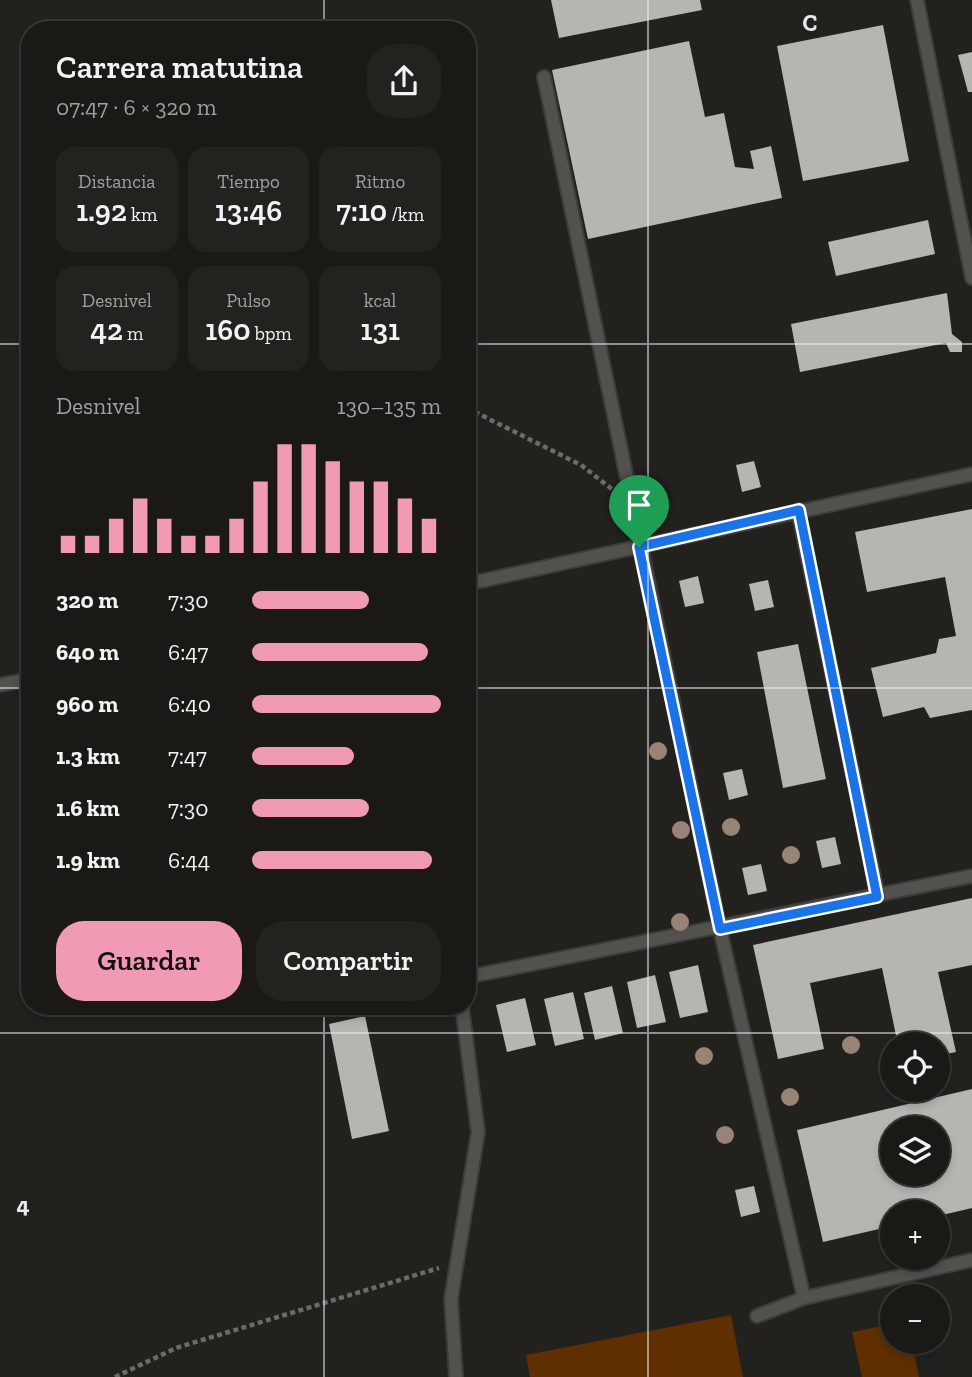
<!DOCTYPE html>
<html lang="es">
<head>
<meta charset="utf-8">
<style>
	body { margin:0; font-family:"Zilla Slab",serif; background:#23221f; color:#f1f3f6; height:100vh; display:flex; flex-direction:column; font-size:26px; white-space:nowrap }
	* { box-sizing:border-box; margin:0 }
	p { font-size:23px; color:#9fa0a1 }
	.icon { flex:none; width:38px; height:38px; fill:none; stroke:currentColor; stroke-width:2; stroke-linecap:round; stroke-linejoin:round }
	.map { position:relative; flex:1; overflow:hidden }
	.panel { position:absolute; left:21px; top:21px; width:455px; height:994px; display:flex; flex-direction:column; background:#1a1916; border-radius:28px; box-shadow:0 4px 10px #0003,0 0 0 2px #383835 }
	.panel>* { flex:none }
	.tools { position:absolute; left:880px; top:1032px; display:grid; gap:14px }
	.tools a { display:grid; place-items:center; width:70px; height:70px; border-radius:50%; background:#1a1916; box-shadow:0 4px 10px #0003,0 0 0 2px #383835; font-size:35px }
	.pin { position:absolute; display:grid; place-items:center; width:60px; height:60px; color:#fff; margin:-72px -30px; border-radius:50% 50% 50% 0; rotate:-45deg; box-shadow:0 0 7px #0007 }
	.pin .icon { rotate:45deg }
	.round { display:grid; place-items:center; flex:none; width:74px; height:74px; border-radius:28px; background:#23221f }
	.summary { display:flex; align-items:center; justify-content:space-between; height:119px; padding:0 35px }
	h1 { font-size:32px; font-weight:600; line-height:52px }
	.figures { display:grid; grid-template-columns:repeat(3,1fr); gap:10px; height:119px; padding:7px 35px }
	.figures div { display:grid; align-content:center; border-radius:18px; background:#23221f; text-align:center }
	.figures b { font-size:30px; font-weight:600 }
	.figures small { font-size:19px; font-weight:400 }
	.figures p { font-size:19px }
	.chart { height:196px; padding:14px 35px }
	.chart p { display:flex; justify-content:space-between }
	.chart svg { width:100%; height:126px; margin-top:7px; stroke:#f19ab4; stroke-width:6 }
	.button { display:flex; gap:14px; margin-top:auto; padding:14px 35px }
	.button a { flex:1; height:80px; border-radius:28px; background:#f19ab4; color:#111; font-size:28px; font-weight:600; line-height:80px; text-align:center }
	.button a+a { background:#23221f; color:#f1f3f6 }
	ul { padding:0 35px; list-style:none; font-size:23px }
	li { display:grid; grid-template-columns:112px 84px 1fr; align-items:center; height:52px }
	li i { height:18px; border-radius:9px; background:#f19ab4 }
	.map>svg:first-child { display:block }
	.green { fill:#5f2f00 }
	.building { fill:#b7b5b2; fill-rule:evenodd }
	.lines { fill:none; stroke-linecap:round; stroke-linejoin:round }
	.lane-casing { stroke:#3c3c39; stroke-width:16 }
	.path { stroke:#6c6b68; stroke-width:4.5; stroke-dasharray:5 3.5; stroke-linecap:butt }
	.lane { stroke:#52514e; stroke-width:12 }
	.tree { fill:#988475 }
	.route-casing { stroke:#fff; stroke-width:14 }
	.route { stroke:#1a73e8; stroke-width:9 }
	.grid { fill:none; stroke:#eae9e7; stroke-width:2; stroke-opacity:0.55 }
	.grid-label { font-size:23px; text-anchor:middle; font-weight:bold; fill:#eae9e7; stroke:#22211e; stroke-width:7; stroke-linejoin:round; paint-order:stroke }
</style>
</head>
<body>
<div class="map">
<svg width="972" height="1377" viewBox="0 0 972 1377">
	<rect width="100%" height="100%" fill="#22211e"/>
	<!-- green -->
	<path class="green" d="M731 1315 743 1377H530L526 1355Z
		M892 1324V1342H912L919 1377H862L852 1332Z"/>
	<!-- building -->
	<path class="building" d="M551 0H700L702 10 559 38Z
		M883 25 909 161 803 181 777 46Z
		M689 41 705 117 724 113 735 167 754 169 750 151 771 146 782 198 588 239 552 70Z
		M972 52V92H968L958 55Z
		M928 220 935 254 836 276 828 242Z
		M947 293 952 334 962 342V352H950L946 343 800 372 791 324Z
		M754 461 761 487 742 492 736 465Z
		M972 509V710L930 718 924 707 883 717 871 668 936 653 939 639 956 636 945 577 867 592 855 532Z
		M698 576 704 603 685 607 679 581Z
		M768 580 774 607 755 611 749 584Z
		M798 644 826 779 783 788 757 652Z
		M742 769 748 795 729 800 723 773Z
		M835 837 841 864 822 868 816 841Z
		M761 864 767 891 748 895 742 868Z
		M972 898V965L938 972 956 1052 938 1056V1045H898L882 968 810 983 824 1049 778 1059 753 945Z
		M698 965 708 1012 680 1018 669 972Z
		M655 975 666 1022 637 1028 627 982Z
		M612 986 623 1033 595 1040 584 993Z
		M573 992 584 1039 555 1046 544 999Z
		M525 998 536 1045 507 1052 496 1005Z
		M365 1016 389 1131 352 1139 329 1024Z
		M972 1089V1208L938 1216V1213H892V1226L823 1242 797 1130ZM892 1129H938V1174H892Z
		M754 1186 760 1212 741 1217 735 1190Z"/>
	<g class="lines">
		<!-- lane casing -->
		<g class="lane-casing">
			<path id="lane" d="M917 0 972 278
				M544 77 720 929 804 1298 972 1260
				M798 510 878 896
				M467 584 972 474
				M0 685 30 679
				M467 977 972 876
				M757 1316 804 1298
				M456 1377 451 1299 478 1132 462 1006"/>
		</g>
		<!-- path -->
		<path class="path" d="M467 408 581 465 613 490
			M115 1377 176 1348 439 1268"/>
		<!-- lane -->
		<use href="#lane" class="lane"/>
	</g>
	<!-- trees -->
	<g class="tree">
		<circle cx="658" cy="751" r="9"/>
		<circle cx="731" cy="827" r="9"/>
		<circle cx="681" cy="830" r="9"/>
		<circle cx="791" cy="855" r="9"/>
		<circle cx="680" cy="922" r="9"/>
		<circle cx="851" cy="1045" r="9"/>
		<circle cx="704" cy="1056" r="9"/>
		<circle cx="790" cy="1097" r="9"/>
		<circle cx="725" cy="1135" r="9"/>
	</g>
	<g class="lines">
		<!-- route casing -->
		<g class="route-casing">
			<path id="route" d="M799 510 877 897 720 929 639 547Z"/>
		</g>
		<!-- route -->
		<use href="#route" class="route"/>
	</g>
	<!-- grid -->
	<path class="grid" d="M324 0V30M648 0V1377M0 344H30M467 344H972M0 688H30M467 688H972M324 1006V1377M0 1033H972"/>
	<g class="grid-label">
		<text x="810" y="31">C</text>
		<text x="23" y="1213">4</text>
	</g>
</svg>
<div class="tools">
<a><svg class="icon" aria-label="locate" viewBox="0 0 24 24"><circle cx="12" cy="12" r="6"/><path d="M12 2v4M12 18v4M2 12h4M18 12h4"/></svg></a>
<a><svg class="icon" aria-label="layers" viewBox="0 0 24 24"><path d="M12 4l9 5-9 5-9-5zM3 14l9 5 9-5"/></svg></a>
<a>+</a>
<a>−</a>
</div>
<div class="pin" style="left:639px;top:547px;background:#1e9e55"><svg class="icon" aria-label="arrive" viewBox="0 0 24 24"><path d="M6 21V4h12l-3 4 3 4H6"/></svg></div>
<section class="panel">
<div class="summary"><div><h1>Carrera matutina</h1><p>07:47 · 6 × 320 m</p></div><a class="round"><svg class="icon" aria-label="share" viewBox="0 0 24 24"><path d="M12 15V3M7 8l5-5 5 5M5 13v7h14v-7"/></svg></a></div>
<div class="figures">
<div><p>Distancia</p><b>1.92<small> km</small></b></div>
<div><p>Tiempo</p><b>13:46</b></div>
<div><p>Ritmo</p><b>7:10<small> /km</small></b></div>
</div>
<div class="figures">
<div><p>Desnivel</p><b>42<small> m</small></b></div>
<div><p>Pulso</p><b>160<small> bpm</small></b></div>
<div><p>kcal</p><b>131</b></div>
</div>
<div class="chart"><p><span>Desnivel</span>130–135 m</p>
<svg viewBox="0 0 160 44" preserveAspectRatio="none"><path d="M5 44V38M15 44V38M25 44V32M35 44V25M45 44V32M55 44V38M65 44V38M75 44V32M85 44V19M95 44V6M105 44V6M115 44V12M125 44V19M135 44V19M145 44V25M155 44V32"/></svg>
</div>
<ul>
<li><b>320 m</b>7:30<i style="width:62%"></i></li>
<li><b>640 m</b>6:47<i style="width:93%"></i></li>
<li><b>960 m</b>6:40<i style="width:100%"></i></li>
<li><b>1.3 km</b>7:47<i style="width:54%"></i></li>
<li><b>1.6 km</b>7:30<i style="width:62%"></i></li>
<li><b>1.9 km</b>6:44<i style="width:95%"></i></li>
</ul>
<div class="button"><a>Guardar</a><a>Compartir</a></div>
</section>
</div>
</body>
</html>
